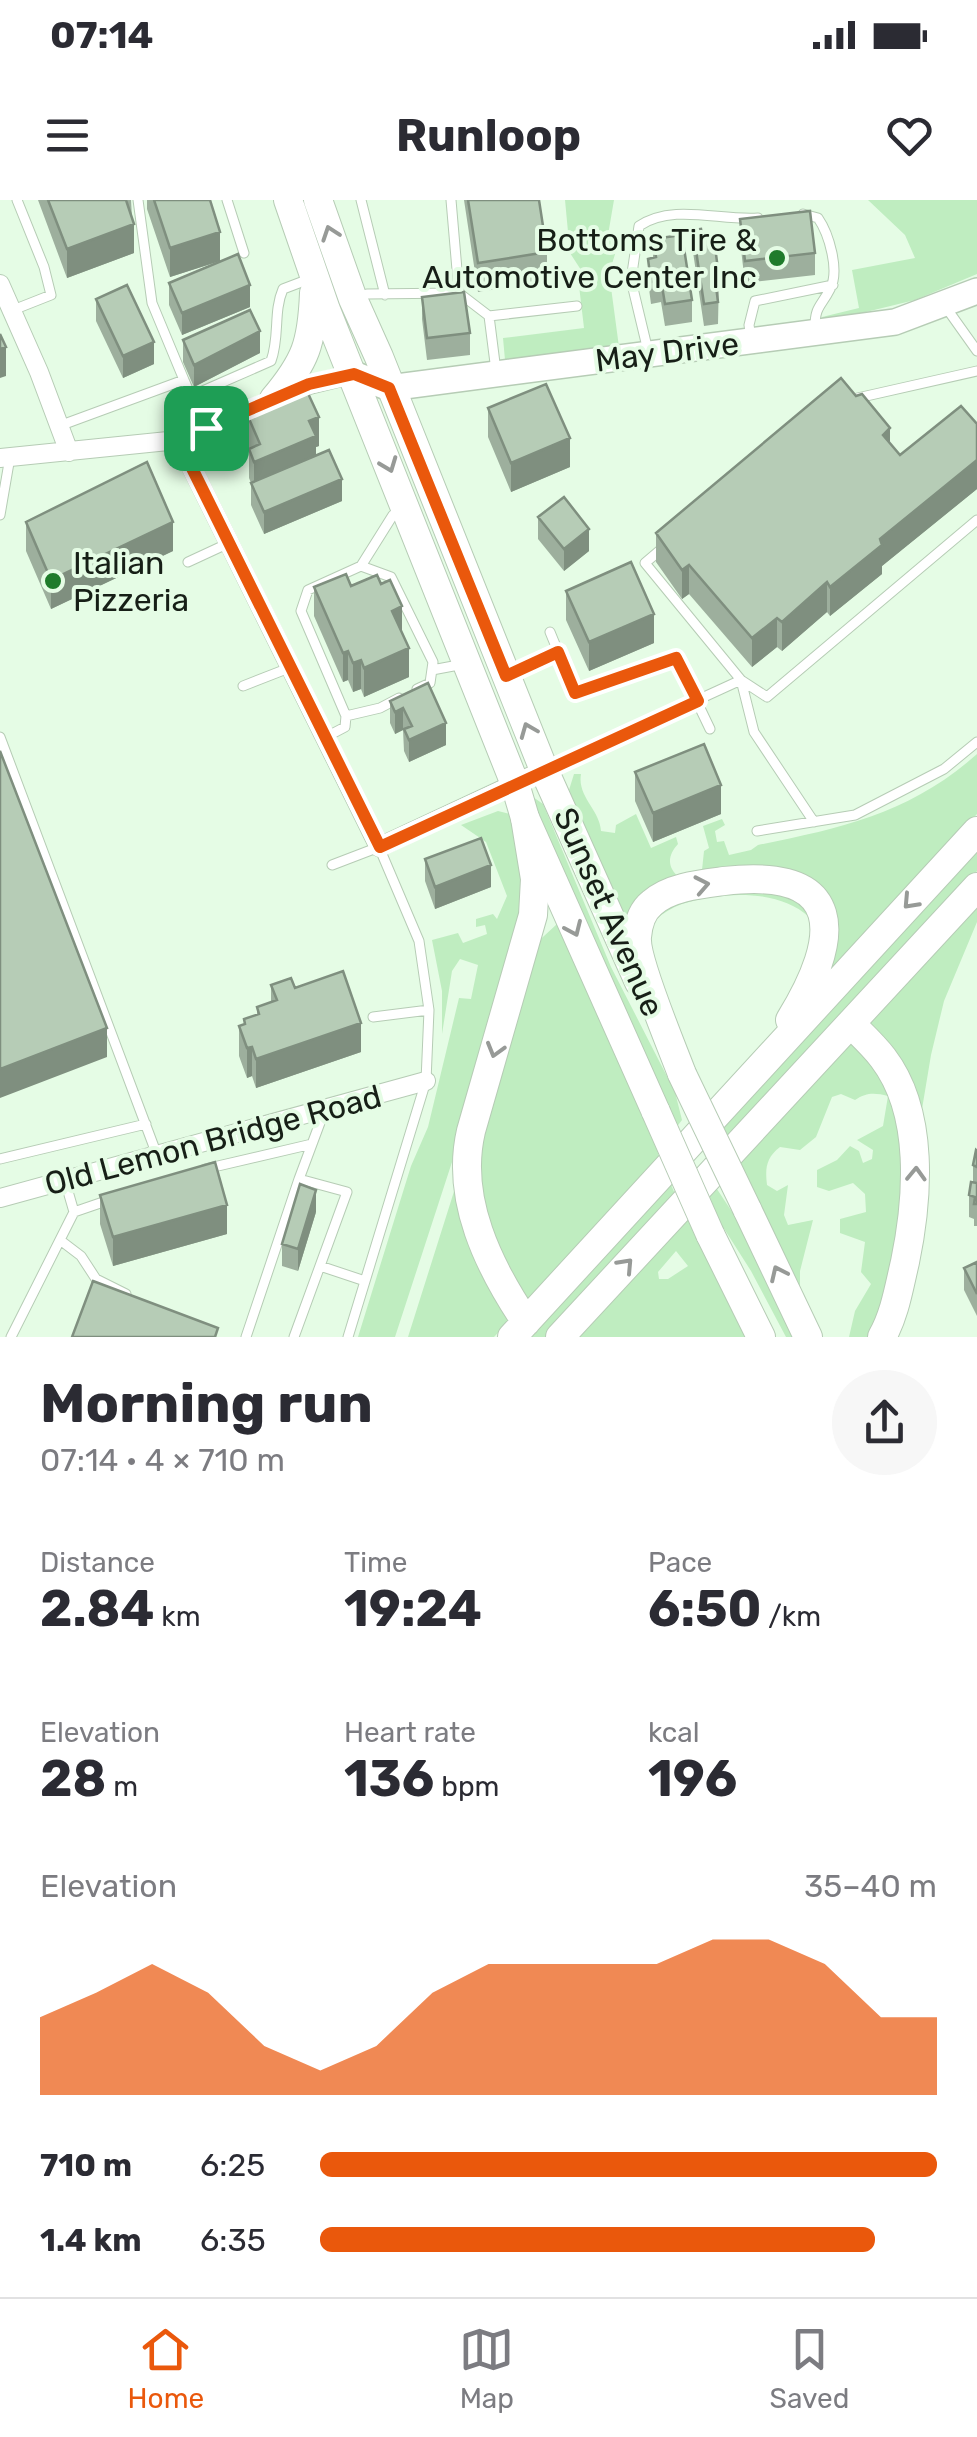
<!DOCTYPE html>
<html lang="en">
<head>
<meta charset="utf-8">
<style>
	body { margin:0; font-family:Rubik,sans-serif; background:#f7f7f7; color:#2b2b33; height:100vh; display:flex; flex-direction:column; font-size:38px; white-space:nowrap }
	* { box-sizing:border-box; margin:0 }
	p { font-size:32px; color:#7c7c81 }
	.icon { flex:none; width:55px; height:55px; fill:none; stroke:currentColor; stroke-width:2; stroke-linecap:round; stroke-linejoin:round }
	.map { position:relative; height:1137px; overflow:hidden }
	.drawer { display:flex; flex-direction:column; background:#fff; flex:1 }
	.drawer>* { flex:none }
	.pin { position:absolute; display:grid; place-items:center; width:85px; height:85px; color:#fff; margin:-42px; border-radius:20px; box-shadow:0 5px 15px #0006 }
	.round { display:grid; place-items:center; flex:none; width:105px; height:105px; border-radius:52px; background:#f7f7f7 }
	.summary { display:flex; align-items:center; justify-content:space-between; height:170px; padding:0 40px }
	h1 { font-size:55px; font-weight:700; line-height:75px }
	.figures { display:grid; grid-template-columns:repeat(3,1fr); gap:15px; height:170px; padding:10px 40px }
	.figures div { display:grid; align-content:center }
	.figures b { font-size:50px; font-weight:700 }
	.figures small { font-size:28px; font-weight:400 }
	.figures p { font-size:28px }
	.chart { height:280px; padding:20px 40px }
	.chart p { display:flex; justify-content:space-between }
	.chart svg { width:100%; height:180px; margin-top:10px; fill:#ea580c; opacity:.7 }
	ul { padding:0 40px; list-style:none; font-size:32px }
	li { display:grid; grid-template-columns:160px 120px 1fr; align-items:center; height:75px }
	li i { height:25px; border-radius:12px; background:#ea580c }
	.status { display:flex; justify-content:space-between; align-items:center; height:70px; padding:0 50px; background:#fff; direction:ltr }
	.status svg { height:28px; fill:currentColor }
	header { display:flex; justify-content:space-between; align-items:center; height:130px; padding:0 40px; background:#fff; font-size:45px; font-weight:700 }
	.menu { display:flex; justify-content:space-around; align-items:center; height:140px; border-top:2px solid #e1e1e2; background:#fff; font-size:28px; color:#7c7c81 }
	.menu a { display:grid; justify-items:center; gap:5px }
	.menu .selected { color:#ea580c }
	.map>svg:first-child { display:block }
	.green { fill:#bfedc0; fill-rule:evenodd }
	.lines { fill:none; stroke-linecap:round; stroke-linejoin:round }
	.service-casing { stroke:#b6ccb5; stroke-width:11 }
	.minor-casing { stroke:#b6ccb5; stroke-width:20 }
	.secondary-casing { stroke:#b6ccb5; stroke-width:28 }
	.primary-casing { stroke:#b6ccb5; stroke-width:30 }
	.trunk-casing { stroke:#b6ccb5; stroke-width:30 }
	.service { stroke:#fff; stroke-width:9 }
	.minor { stroke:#fff; stroke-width:18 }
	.secondary { stroke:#fff; stroke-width:25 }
	.primary { stroke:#fff; stroke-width:28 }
	.trunk { stroke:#fff; stroke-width:28 }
	.primary-bridge-casing { stroke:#b6ccb5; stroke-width:30; stroke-linecap:butt }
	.primary-bridge { stroke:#fff; stroke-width:28 }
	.wall { fill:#9daf9d }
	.shaded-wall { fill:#7f8f7f }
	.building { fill:#b6ccb6; stroke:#7f8f7f; stroke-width:2.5 }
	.oneway { stroke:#979a97 }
	.route-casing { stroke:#fff; stroke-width:20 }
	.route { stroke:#ea580c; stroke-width:12 }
	.poi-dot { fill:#1f7b2b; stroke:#e5fce5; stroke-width:4 }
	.labels { text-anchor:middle; stroke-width:8; stroke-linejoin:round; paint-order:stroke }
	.poi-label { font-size:32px; fill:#171f17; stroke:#e5fce5; text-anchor:end }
	.street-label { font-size:32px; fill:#171f17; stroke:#e5fce5 }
</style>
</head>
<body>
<div class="status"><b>07:14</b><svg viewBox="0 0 49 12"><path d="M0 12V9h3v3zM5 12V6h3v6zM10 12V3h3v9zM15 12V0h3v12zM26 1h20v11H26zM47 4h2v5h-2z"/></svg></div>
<header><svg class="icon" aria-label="menu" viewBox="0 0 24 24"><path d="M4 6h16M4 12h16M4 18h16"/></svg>Runloop<svg class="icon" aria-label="heart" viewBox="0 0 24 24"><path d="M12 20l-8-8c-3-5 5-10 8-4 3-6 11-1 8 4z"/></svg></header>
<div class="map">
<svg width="977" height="1137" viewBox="0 0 977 1137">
	<rect width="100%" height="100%" fill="#e5fce5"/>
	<!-- green -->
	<path class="green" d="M565 0H614L608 35 616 51 612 64 608 65 619 147 505 160 503 138 584 128 578 77 581 70 570 53Z
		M868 0H977V74L915 100 825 122 822 117 859 108 852 70 915 58 905 35Z
		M977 554V614L828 776C823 760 820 728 809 717 778 688 719 692 682 704 662 711 647 727 633 741L569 590 574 574H581C577 597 600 610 601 631L615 633 616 625 636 614 651 648 676 637 678 644C667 656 667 668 680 678L702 670 704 651 709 648 703 626 722 619 725 625 715 631 717 642 724 641 729 655 751 650 758 645C842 628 911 613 977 554Z
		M533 597 543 604 611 767 675 892 682 920 675 929 532 601Z
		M498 611 510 614 528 687 467 916 395 1137H358L411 966 428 927 459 798 471 799 478 765 460 759 452 771 442 834V791L432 740 458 733 463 743 487 734 485 725 476 727V719L493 714 497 719 507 696 486 642 461 625Z
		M977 645V671L723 947 713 929Z
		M977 700V722L944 801 931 855 902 1029 873 1137H849L855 1111 871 1084 861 1072 865 1042 840 1033V1019L866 1012 865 994 853 983 829 991 817 987V970L837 960 850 946 859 951 863 963 872 959 873 950 857 940 883 926 888 896C875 893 867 892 855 900L841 894 832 897 816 937 800 950 780 947C766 958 765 968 767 985L777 991 788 985 784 1015 788 1025 813 1020 800 1071V1095L732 965Z
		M557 724 653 936 660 960 494 1137H408L531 748Z
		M668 978 676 996 546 1137H521Z
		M713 983 744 1030 796 1137H786L751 1071 702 994Z
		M687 1015 752 1137H578ZM676 1051 688 1066 668 1079H659L658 1072Z"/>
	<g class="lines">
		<!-- service casing -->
		<g class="service-casing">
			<path id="service" d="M227 0 244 53
				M361 0 385 95
				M451 0 459 93
				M803 14 818 18C829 34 840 71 830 89 821 107 815 106 815 127
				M358 97 367 94 459 93 489 116 496 171
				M945 106 977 151
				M13 110 51 95 44 67 17 0
				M489 116 577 106
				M751 138 749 125 755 101 833 85
				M648 151 631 80 639 26C673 3 720 21 758 18
				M184 180 205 228
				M191 196 271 161C280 137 273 112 283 89L312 78
				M853 199 977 171
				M59 226 184 180 152 103 138 0
				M0 315 10 257
				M665 346 645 363 741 480 754 532 814 622
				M188 362 229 343
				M361 366 391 377 433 462 430 483 417 489
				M550 432 575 493 676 458 710 529
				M432 470 464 464
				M511 474 558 452
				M243 486 289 468
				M346 516 380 508 399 498
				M0 537 157 955
				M326 537 345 527 346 516 301 411 308 390 361 366 393 315 403 311
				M549 568 741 480 767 497 977 320
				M757 631 855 615 944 569 977 542
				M332 665 379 647 419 741 429 810 426 881 348 1137
				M373 817 429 810
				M0 959 146 924
				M205 969 312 944
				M299 979 324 912
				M74 1012 109 1000
				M60 1040 81 1056 96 1079 126 1094
				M320 1066 365 1081
				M11 1137 74 1012 65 981
				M246 1137 299 979 347 992 294 1137"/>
		</g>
		<!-- minor casing -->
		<g class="minor-casing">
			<path id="minor" d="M0 84 39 172 69 252
				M178 240 379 647 544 570
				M0 258 178 240 309 185 354 174
				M0 998 426 881"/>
		</g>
		<!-- secondary casing -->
		<g class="secondary-casing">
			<path id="secondary" d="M354 174 389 188 895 122 977 91"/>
		</g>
		<!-- primary casing -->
		<g class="primary-casing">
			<path id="primary" d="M288 0 326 110 515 584 525 618 656 912
				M318 0 353 99 379 157 544 570 639 782
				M274 199C306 161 312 143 314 93
				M747 1009 808 1137
				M710 1034 761 1137"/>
		</g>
		<!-- trunk casing -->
		<g class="trunk-casing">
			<path id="trunk" d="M525 618 535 679 533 715 471 931C455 999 489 1067 526 1122
				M851 824C862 835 874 846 883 858 925 913 918 999 905 1062 899 1087 895 1114 882 1137
				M682 874C672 847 635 760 637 737 638 724 642 711 652 703 670 687 701 684 724 681 846 667 842 736 790 820
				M512 1137 977 631
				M560 1137 977 687"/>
		</g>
		<!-- service -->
		<use href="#service" class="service"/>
		<!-- minor -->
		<use href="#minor" class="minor"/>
		<!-- secondary -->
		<use href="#secondary" class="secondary"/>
		<!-- primary -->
		<use href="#primary" class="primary"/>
		<!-- trunk -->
		<use href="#trunk" class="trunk"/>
		<!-- primary-bridge casing -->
		<g class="primary-bridge-casing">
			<path id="primary-bridge" d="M682 874 747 1009
				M656 912 710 1034"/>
		</g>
		<!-- primary-bridge -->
		<use href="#primary-bridge" class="primary-bridge"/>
	</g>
	<!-- wall -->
	<path class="wall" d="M38 0H131L134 53 67 78Z
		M147 0H154L220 61 170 77 147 9Z
		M464 0H539L547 52V81L478 92Z
		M740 19 815 53V75L745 83 740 41Z
		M693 30 719 77 718 124 704 126 693 52Z
		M653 39 692 100V122L665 126 661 102 651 104 648 81V59L653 58Z
		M169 83 250 107 182 135 169 105Z
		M422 97 470 133V155L427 160 422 119Z
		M96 99 154 164 123 178 96 121Z
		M183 140 260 153 194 187 183 162Z
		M488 208 570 267 511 292 488 237Z
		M247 214 319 246 316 247V256L342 301 264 334 251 305V283L249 278V249L247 243Z
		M977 224V289L882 366V374L830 416 827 412 782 451 777 447 752 467 689 394 682 399 656 362V333L890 243 900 255Z
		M538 317 589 351 564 371 538 339Z
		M26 322 173 351 51 409 26 351Z
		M351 386 402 433 409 477 364 497 361 489 353 492 348 480 343 482 314 416V387Z
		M566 391 654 443 589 471 566 420Z
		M428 483 446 545 409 562 404 551 403 530 395 534 390 523V501Z
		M635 572 721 614 653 642 635 601Z
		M425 659 491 687 435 709 425 681Z
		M271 785 295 788 361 852 256 888 252 876 247 878 239 856V826L244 825V819L257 815V807L271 802Z
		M977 951V1026H974V1019L969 1017V995L973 983V965Z
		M100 995 227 1034 113 1066 100 1024Z
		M316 1012 298 1071 282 1066V1044Z
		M977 1062V1116L964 1090V1068Z"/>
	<!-- shaded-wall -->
	<path class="shaded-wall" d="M134 24V53L67 78V49Z
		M220 32V61L170 77V48Z
		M250 85V107L182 135V113Z
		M260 131V153L194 187V165Z
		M154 142V164L123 178V156Z
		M6 147V176L0 178V149Z
		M319 217V246L316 247V265L254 291V262L309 221Z
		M890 228V257L883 235Z
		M570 238V267L511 292V263Z
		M977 260V289L882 366V374L830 416V387L880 339Z
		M342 279V301L264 334V312Z
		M173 322V351L51 409V380Z
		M589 329V351L564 371V349Z
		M689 365V394L682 399V370Z
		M827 382V412L782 451V422Z
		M402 406V435L392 411Z
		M654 414V443L589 471V442Z
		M777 418V447L752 467V438Z
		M409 448V477L364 497V468Z
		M348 451V480L343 482V453Z
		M361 460V489L353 492V463Z
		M403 508V530L395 534V512Z
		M446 523V545L409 562V540Z
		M721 585V614L653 642V613Z
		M491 665V687L435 709V687Z
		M361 823V852L256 888V859Z
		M107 828V857L0 898V869Z
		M252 847V876L247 878V848Z
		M316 990V1012L298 1071V1049Z
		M227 1005V1034L113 1066V1037Z"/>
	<!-- building -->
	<path class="building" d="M48 0H126L134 24 67 49Z
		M154 0H210L220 32 170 48Z
		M468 0H539L547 52 478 63Z
		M810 11 815 53 745 61 740 19Z
		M701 29 703 40 714 39 719 77 715 78 718 102 704 104 693 30Z
		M682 35 692 100 665 104 661 80 651 82 648 59 656 57 653 39Z
		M238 54 250 85 182 113 169 83Z
		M127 85 154 142 123 156 96 99Z
		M464 92 470 133 427 138 422 97Z
		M250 110 260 131 194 165 183 140Z
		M0 134 6 147 0 149Z
		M841 178 856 196 862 194 890 228 883 235 900 255 961 206 977 224V260L880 339 882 345 830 387 827 382 782 422 777 418 752 438 689 365 682 370 656 333Z
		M546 184 570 238 511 263 488 208Z
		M306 189 319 217 309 221 316 236 254 262 249 249 260 244 247 214Z
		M329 250 342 279 264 312 251 283Z
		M147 262 173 322 51 380 26 322Z
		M564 297 589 329 564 349 538 317Z
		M631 362 654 414 589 442 566 391Z
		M346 374 351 386 377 375 381 384 390 380 402 406 392 411 409 448 364 468 361 460 353 463 348 451 343 453 314 387Z
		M428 483 446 523 409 540 404 529 412 526 403 508 395 512 390 501Z
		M704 544 721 585 653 613 635 572Z
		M0 551 107 828 0 869Z
		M481 638 491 665 435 687 425 659Z
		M343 771 361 823 256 859 252 847 247 848 239 826 245 824 244 819 259 814 257 807 277 800 271 785 291 778 295 788Z
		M976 950 977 951V967L973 965Z
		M215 962 227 1005 113 1037 100 995Z
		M971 982 977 983V1004H974L975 997 969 995Z
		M300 984 316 990 298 1049 282 1044Z
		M977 1062V1094L964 1068Z
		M93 1081 218 1128 215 1137H72Z"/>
	<!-- one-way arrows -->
	<defs><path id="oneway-chevron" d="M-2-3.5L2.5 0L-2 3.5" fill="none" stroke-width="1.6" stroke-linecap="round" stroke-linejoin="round" transform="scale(2.5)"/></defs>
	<g class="oneway">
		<use href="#oneway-chevron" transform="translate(330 33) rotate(-109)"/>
		<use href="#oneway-chevron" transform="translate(389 265) rotate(69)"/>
		<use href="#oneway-chevron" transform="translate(528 530) rotate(-112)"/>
		<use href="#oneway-chevron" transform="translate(702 685) rotate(-11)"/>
		<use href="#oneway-chevron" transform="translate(910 702) rotate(133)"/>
		<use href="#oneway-chevron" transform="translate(574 729) rotate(66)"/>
		<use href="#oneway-chevron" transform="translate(495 850) rotate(106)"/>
		<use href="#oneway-chevron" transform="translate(916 974) rotate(-88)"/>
		<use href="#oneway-chevron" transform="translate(626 1065) rotate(-47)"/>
		<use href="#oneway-chevron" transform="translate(778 1073) rotate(-115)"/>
	</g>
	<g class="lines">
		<!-- route casing -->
		<g class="route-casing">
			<path id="route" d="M354 174 389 188 506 476 558 452 575 493 676 458 698 501 380 647 178 240 309 184Z"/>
		</g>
		<!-- route -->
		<use href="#route" class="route"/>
	</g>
	<!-- markers -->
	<g class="poi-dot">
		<circle cx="777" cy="58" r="10"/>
		<circle cx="53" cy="381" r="10"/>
	</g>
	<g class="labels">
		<!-- poi labels -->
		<g class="poi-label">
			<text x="757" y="51">Bottoms Tire &amp;<tspan x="757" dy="37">Automotive Center Inc</tspan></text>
			<text x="73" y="374" text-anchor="start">Italian<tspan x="73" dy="37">Pizzeria</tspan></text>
		</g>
		<!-- street labels -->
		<g class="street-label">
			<text transform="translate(667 152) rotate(-7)" y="11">May Drive</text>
			<text transform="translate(609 712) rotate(66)" y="11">Sunset Avenue</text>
			<text transform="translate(213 940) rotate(-15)" y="11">Old Lemon Bridge Road</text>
		</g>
	</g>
</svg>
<div class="pin" style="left:206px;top:228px;background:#1e9e55"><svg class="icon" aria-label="arrive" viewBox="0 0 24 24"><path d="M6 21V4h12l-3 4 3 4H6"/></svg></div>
</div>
<section class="drawer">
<div class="summary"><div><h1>Morning run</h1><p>07:14 · 4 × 710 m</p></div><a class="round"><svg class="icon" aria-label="share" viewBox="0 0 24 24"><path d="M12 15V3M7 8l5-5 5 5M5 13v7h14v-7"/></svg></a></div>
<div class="figures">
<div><p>Distance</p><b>2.84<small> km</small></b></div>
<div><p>Time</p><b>19:24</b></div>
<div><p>Pace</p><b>6:50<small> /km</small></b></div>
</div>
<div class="figures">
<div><p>Elevation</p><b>28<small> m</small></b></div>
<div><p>Heart rate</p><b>136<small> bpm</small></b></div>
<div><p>kcal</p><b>196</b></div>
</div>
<div class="chart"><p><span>Elevation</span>35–40 m</p>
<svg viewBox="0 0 160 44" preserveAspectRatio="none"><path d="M0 44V25L10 19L20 12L30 19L40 32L50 38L60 32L70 19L80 12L90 12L100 12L110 12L120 6L130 6L140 12L150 25L160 25V44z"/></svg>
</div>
<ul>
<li><b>710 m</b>6:25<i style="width:100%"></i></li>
<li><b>1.4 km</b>6:35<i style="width:90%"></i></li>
</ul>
</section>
<nav class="menu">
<a class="selected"><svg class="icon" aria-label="home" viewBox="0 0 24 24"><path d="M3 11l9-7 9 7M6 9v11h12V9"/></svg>Home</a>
<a><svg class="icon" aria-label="map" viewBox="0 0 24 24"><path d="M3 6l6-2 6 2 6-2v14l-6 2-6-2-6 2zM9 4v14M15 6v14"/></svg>Map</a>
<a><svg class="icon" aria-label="saved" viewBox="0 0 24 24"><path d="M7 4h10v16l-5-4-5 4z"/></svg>Saved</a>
</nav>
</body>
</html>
